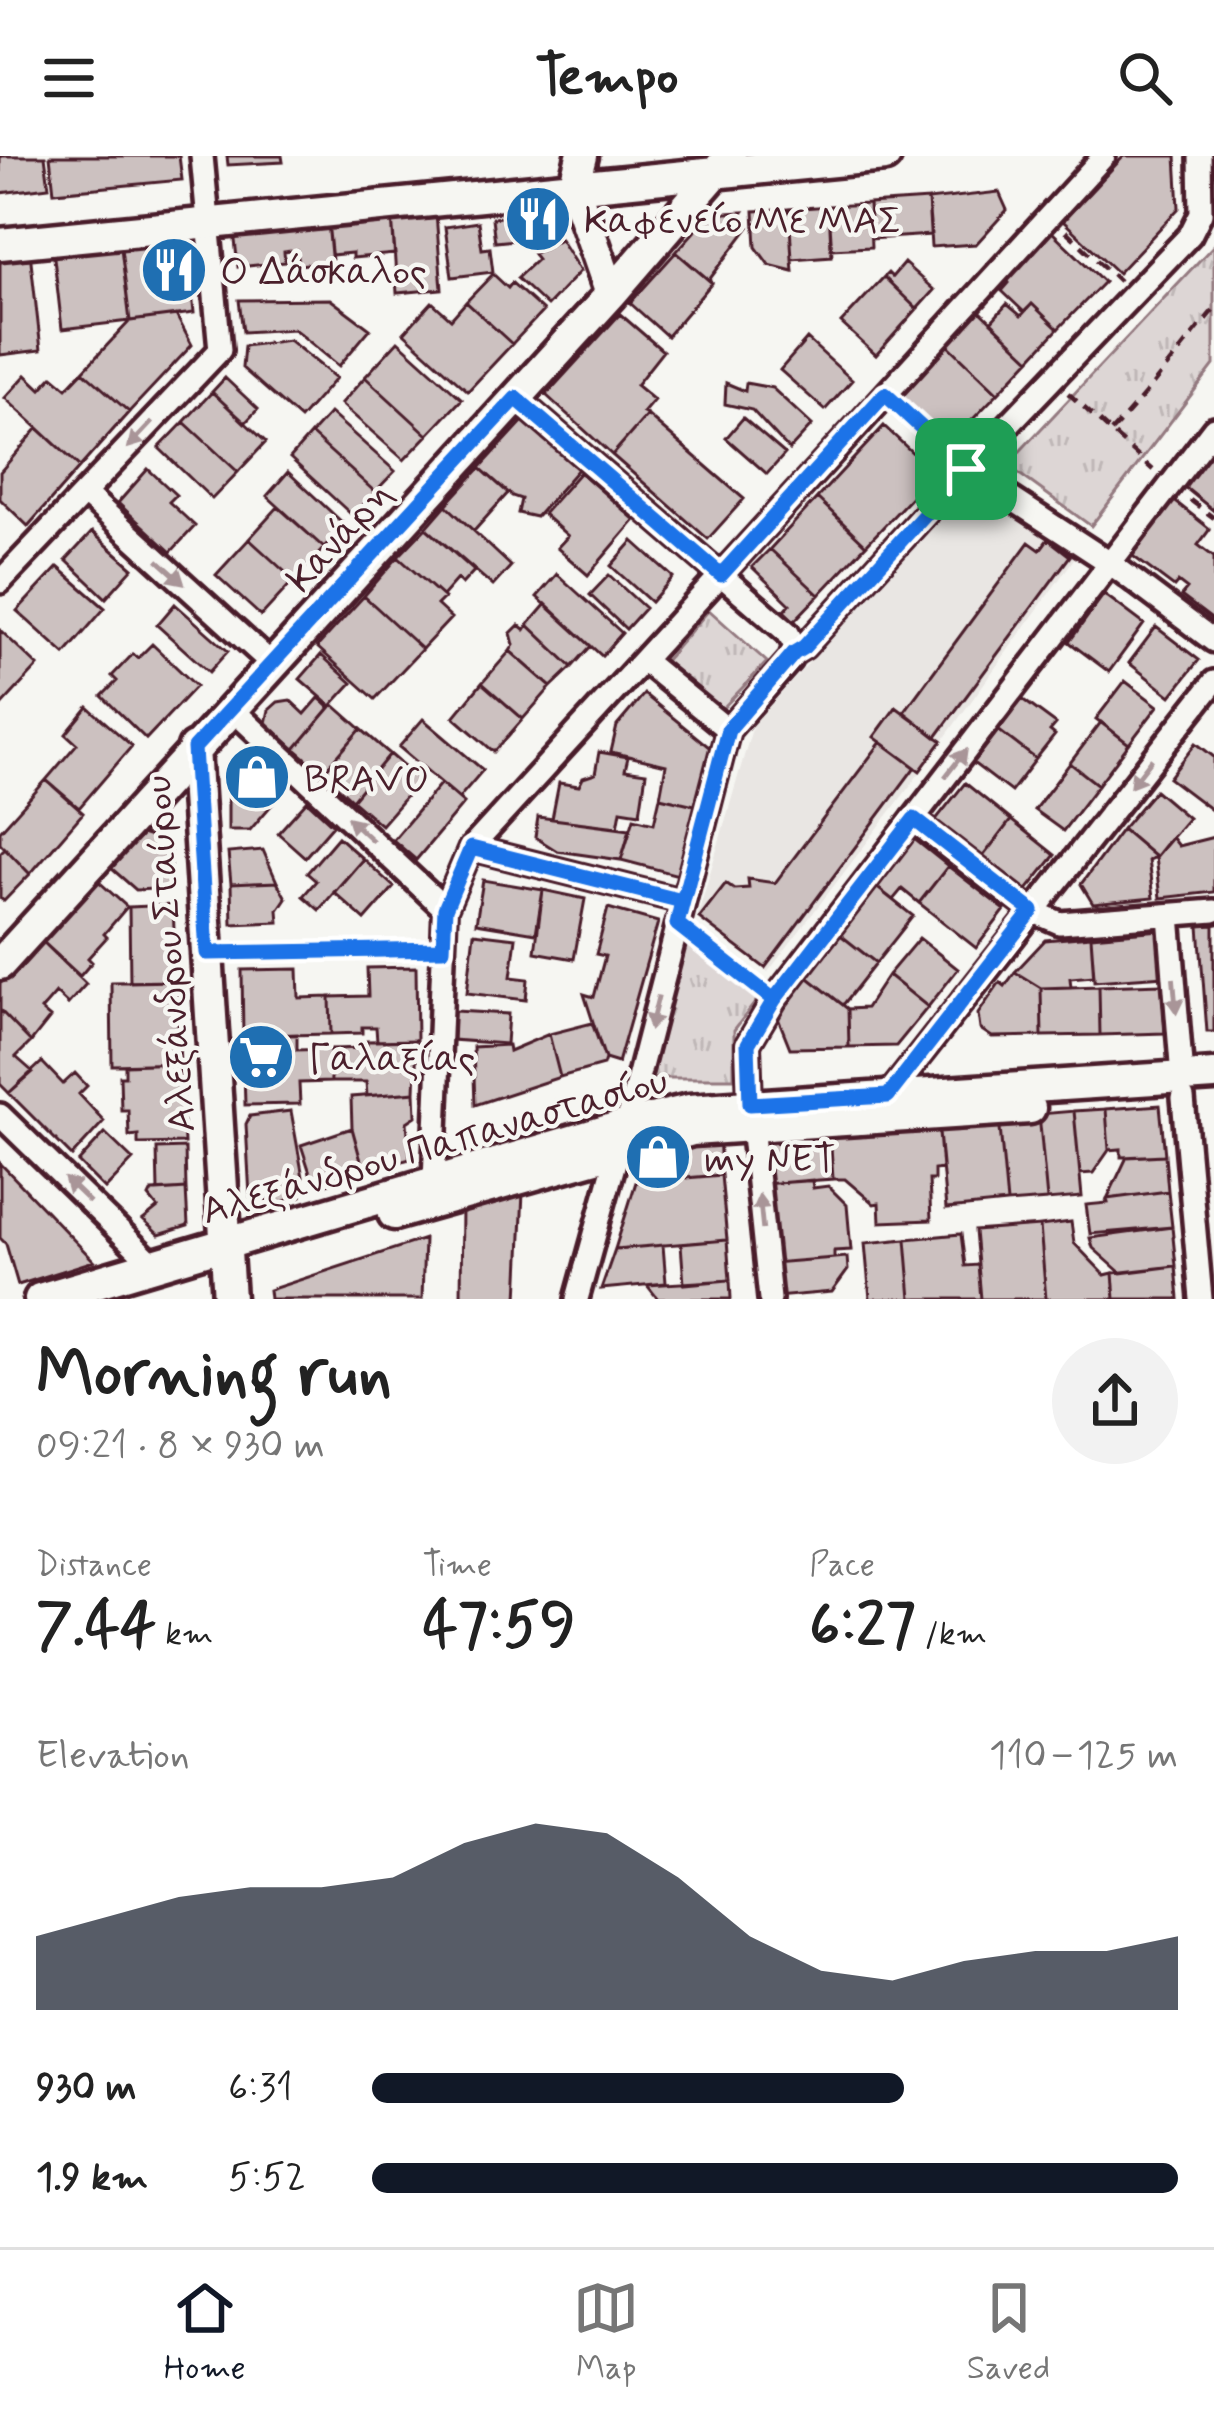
<!DOCTYPE html>
<html lang="en">
<head>
<meta charset="utf-8">
<style>
	body { margin:0; font-family:Mynerve,sans-serif; background:#f2f2f2; color:#222; height:100vh; display:flex; flex-direction:column; font-size:45px; white-space:nowrap }
	* { box-sizing:border-box; margin:0 }
	p { font-size:39px; color:#767676 }
	.icon { flex:none; width:66px; height:66px; fill:none; stroke:currentColor; stroke-width:2; stroke-linecap:round; stroke-linejoin:round }
	.map { position:relative; height:1143px; overflow:hidden }
	.details { display:flex; flex-direction:column; background:#fff; flex:1 }
	.details>* { flex:none }
	.pin { position:absolute; display:grid; place-items:center; width:102px; height:102px; color:#fff; margin:-51px; border-radius:24px; box-shadow:0 6px 18px #0006 }
	.round { display:grid; place-items:center; flex:none; width:126px; height:126px; border-radius:63px; background:#f2f2f2 }
	.summary { display:flex; align-items:center; justify-content:space-between; height:204px; padding:0 36px }
	h1 { font-size:66px; font-weight:700; line-height:90px }
	.stats { display:grid; grid-template-columns:repeat(3,1fr); gap:18px; height:204px; padding:12px 36px }
	.stats div { display:grid; align-content:center }
	.stats b { font-size:60px; font-weight:700 }
	.stats small { font-size:33px; font-weight:400 }
	.stats p { font-size:33px }
	.chart { height:336px; padding:24px 36px }
	.chart p { display:flex; justify-content:space-between }
	.chart svg { width:100%; height:216px; margin-top:12px; fill:#111827; opacity:.7 }
	ul { padding:0 36px; list-style:none; font-size:39px }
	li { display:grid; grid-template-columns:192px 144px 1fr; align-items:center; height:90px }
	li i { height:30px; border-radius:15px; background:#111827 }
	header { display:flex; justify-content:space-between; align-items:center; height:156px; padding:0 36px; background:#fff; font-size:54px; font-weight:700 }
	.tabs { display:flex; justify-content:space-around; align-items:center; height:168px; border-top:3px solid #e0e0e0; background:#fff; font-size:33px; color:#767676 }
	.tabs a { display:grid; justify-items:center; gap:6px }
	.tabs .active { color:#111827 }
	.map>svg:first-child { display:block }
	.built { fill:#e9e6e3 }
	.park { fill:url(#park-tufts); stroke:#947a80; stroke-width:3 }
	.building { fill:#ccc1c0; stroke:#4a1f2b; stroke-width:3 }
	.lines { fill:none; stroke-linecap:round; stroke-linejoin:round }
	.street-casing { stroke:#4a1f2b; stroke-width:30 }
	.secondary-casing { stroke:#4a1f2b; stroke-width:39 }
	.path { stroke:#4a1f2b; stroke-width:4.5; stroke-dasharray:12 9; stroke-linecap:butt }
	.street { stroke:#f6f6f2; stroke-width:21 }
	.secondary { stroke:#f6f6f2; stroke-width:30 }
	.oneway { fill:#a99598 }
	.route-casing { stroke:#fff; stroke-width:24 }
	.route { stroke:#1a73e8; stroke-width:15 }
	.labels { text-anchor:middle; stroke-width:9; stroke-linejoin:round; paint-order:stroke }
	.poi-label { font-size:39px; fill:#4a1f2b; stroke:#f6f6f2; text-anchor:start }
	.street-label { font-size:39px; fill:#4a1f2b; stroke:#f6f6f2 }
</style>
</head>
<body>
<header><svg class="icon" aria-label="menu" viewBox="0 0 24 24"><path d="M4 6h16M4 12h16M4 18h16"/></svg>Tempo<svg class="icon" aria-label="search" viewBox="0 0 24 24"><circle cx="10" cy="10" r="6"/><path d="M15 15l6 6"/></svg></header>
<div class="map">
<svg width="1214" height="1143" viewBox="0 0 1214 1143">
	<defs>
		<pattern id="park-tufts" width="24" height="20" patternUnits="userSpaceOnUse" patternTransform="scale(3)"><rect width="24" height="20" fill="#ddd6d5"/><path d="M3 7l-1-3M5 7V3M7 7l1-3M15 17l-1-3M17 17v-4M19 17l1-3" fill="none" stroke="#bfb7b7"/></pattern>
	</defs>
	<rect width="100%" height="100%" fill="#f6f6f2"/>
	<filter id="ink" filterUnits="userSpaceOnUse"><feTurbulence type="fractalNoise" baseFrequency=".00833" numOctaves="2"/><feDisplacementMap in="SourceGraphic" scale="24" xChannelSelector="R" yChannelSelector="G"/><feConvolveMatrix kernelMatrix="1 2 1 2 8 2 1 2 1" color-interpolation-filters="sRGB"/></filter>
	<g filter="url(#ink)">
		<!-- built -->
		<path class="built" d="M970 327 1076 400 910 630 768 816 697 762 753 569Z"/>
		<!-- park -->
		<path class="park" d="M1214 89V209L1091 370 1007 309Z
			M709 454 767 506 722 553 664 506Z
			M684 785 758 843 734 874V922H652Z"/>
		<!-- building -->
		<path class="building" d="M0 0H45L49 31 0 37Z
			M50 0H179L182 24 54 36Z
			M227 0H282L283 6 228 9Z
			M1124 0H1176L1179 52 1118 117 1063 65Z
			M999 36 1007 54 976 88 931 91 928 44Z
			M928 44 931 79 871 83 869 48Z
			M869 48 871 91 831 93 829 50Z
			M829 50 832 100 792 103 789 53Z
			M789 53 792 103 793 115 769 109 756 91 754 55Z
			M545 56 560 83 533 98 525 83 495 86 492 62Z
			M743 56 738 62 749 71 709 124 676 96 710 58Z
			M436 58 442 133 397 137 392 60Z
			M392 60 395 98 352 102V97L331 99 328 66Z
			M328 66 332 105 299 109 297 94 284 96 285 106 238 111 234 75Z
			M478 66 482 93 490 92 493 116 452 121 445 71Z
			M1050 74 1104 126 1058 173 1032 148 1024 156 1002 135 1009 127 1005 122Z
			M186 76 194 157 130 165 120 84Z
			M560 83 580 115 547 150 517 122 537 103 533 98Z
			M120 84 130 165 62 173 53 93Z
			M29 87 41 194 0 199V90Z
			M676 96 712 127 667 180 630 147Z
			M904 107 934 134 917 153 884 121 888 117 892 121Z
			M493 118 508 132 512 127 543 155 512 188 466 146Z
			M884 121 917 153 876 199 841 167Z
			M330 143 370 173 339 210 294 173 243 176 239 144Z
			M432 146 451 163 466 146 512 188 468 235 404 177Z
			M1007 148 1021 160 1032 148 1058 173 1030 203 991 166Z
			M980 155 1030 203 998 237 948 189Z
			M620 158 663 195 636 229 654 244 643 257 647 259 612 299 546 239Z
			M176 159 192 189 129 256 83 215 130 165Z
			M807 183 852 224 825 254 780 214Z
			M289 184 336 222 300 263 242 212 244 190Z
			M398 185 462 243 428 279 365 221Z
			M948 189 998 237 950 287 900 239Z
			M83 215 129 256 80 311 5 242 26 219 41 233 53 220 67 232Z
			M365 221 428 279 404 304 341 248Z
			M225 222 258 253 245 267 212 236Z
			M726 227 745 235 746 227 772 232 812 269 789 294 752 254 725 248Z
			M212 236 266 286 238 316 184 266Z
			M330 257 395 315 375 336 311 278Z
			M647 259 744 343 708 383 612 299Z
			M743 262 785 298 767 318 726 282Z
			M524 264 579 312 536 361 518 357 521 343 512 340 480 312Z
			M184 266 238 316 212 343 159 292Z
			M884 270 934 317 866 389 817 342Z
			M38 272 80 311 28 370 0 343V316Z
			M311 278 375 336 353 360 290 302Z
			M1214 288V355L1182 329Z
			M480 312 508 337 474 375 446 349Z
			M148 313 176 339 169 346 195 370 171 396 118 347Z
			M288 316 345 369 324 392 267 340Z
			M580 316 635 364 588 419 557 392 568 380 543 358Z
			M817 342 866 389 819 439 770 393Z
			M1172 343 1210 373 1198 389 1214 401V465L1181 440 1187 433 1178 426 1174 431 1130 398Z
			M446 349 511 410 493 430 426 372Z
			M278 351 324 392 294 424 249 383Z
			M426 372 474 415 462 428 457 423 442 440 398 401Z
			M92 376 133 412 106 442 66 404Z
			M249 383 294 424 261 460 216 419Z
			M1048 383 1070 400 936 581 904 556 1029 386 1040 394Z
			M633 385 673 421 651 446 611 410Z
			M770 393 819 439 794 465 784 455 790 448 752 411Z
			M398 401 444 442 437 449 451 462 422 493 364 440Z
			M58 411 105 452 65 498 17 455Z
			M557 418 622 477 602 500 537 441Z
			M609 419 645 452 626 473 590 439Z
			M1104 438 1144 468 1109 516 1069 486Z
			M364 440 422 493 375 543 317 491Z
			M175 448 228 495 209 516 157 469Z
			M546 448 591 490 572 511 528 469Z
			M519 469 525 474 528 469 572 511 551 531 510 495 514 489 511 477Z
			M1156 471 1199 504 1171 540 1129 507Z
			M0 474 38 510 0 551Z
			M152 488 196 530 146 583 102 540 117 525 112 520 133 498 138 502Z
			M510 495 551 531 523 563 482 527Z
			M321 499 352 527 331 550 300 523Z
			M1125 525 1158 550 1129 588 1096 563Z
			M482 527 523 563 494 596 454 561Z
			M644 538 714 595 699 650 660 641 666 609 611 596 617 570Z
			M319 542 330 552 295 593 266 567 269 554 278 546 290 544 305 558Z
			M1022 543 1056 568 1050 575 1055 579 1036 603 998 574Z
			M333 548 361 573 323 617 295 593Z
			M88 551 132 590 79 652 46 624 77 588 66 578Z
			M896 551 942 585 920 615 874 581Z
			M423 563 483 614 459 642 399 591Z
			M1101 566 1129 588 1098 629 1070 607Z
			M361 573 390 598 352 644 323 617Z
			M998 574 1036 603 1011 636 973 607Z
			M881 586 915 611 765 812 699 762 726 727 734 733 749 732 748 723 775 727Z
			M1196 587 1214 601V656L1169 622Z
			M599 596 628 601 625 614 646 617 640 657 621 654 618 671 552 663 559 627 579 630 583 622 595 618Z
			M390 598 420 624 381 669 352 644Z
			M247 601 274 624 270 629 281 638 250 674H228V634L223 630Z
			M1070 607 1098 629 1063 675 1034 654Z
			M46 624 83 657 30 718 0 687V675Z
			M441 627 464 647 416 704 393 684Z
			M965 627 1011 664 981 703 934 666Z
			M1155 634 1188 662 1155 701 1122 673Z
			M660 641 699 650 682 720 621 704 634 662 654 667Z
			M307 645 333 669 305 701 278 677Z
			M538 661 630 673 621 704 557 695 535 681Z
			M1011 664 1055 699 1024 738 981 703Z
			M1122 673 1155 701 1148 704 1153 742 1093 748 1081 728Z
			M141 678 170 687 172 732 136 734 111 712Z
			M338 681 363 703 319 754 303 740 316 725 307 717Z
			M1171 681 1178 690 1214 681V736L1160 742 1155 701Z
			M913 682 948 710 919 747 902 733 893 744 875 730Z
			M5 692 30 718 4 745 0 742V697Z
			M263 694 277 726 231 728 228 697Z
			M363 703 394 731 365 764 334 736Z
			M948 710 1005 754 976 792 919 747Z
			M97 724 127 751 104 778 107 781 88 802 92 806 80 820 41 784Z
			M483 724 543 734 536 777 476 767Z
			M277 726 286 742 278 754 279 766 232 768 231 728Z
			M875 730 913 760 876 807 838 777Z
			M543 734 585 743 574 803 535 796Z
			M173 749 176 825 130 826 129 751Z
			M608 752 658 766 618 907 605 903 584 838 594 841 605 800 596 798Z
			M1214 769V876H1207L1199 770Z
			M1161 774 1164 820 1094 825 1091 780Z
			M474 777 516 782 511 821 528 823 526 844 467 837Z
			M838 777 876 807 843 849 805 819Z
			M1091 780 1094 820 1070 822 1071 831 1041 832 1015 816 1045 784Z
			M919 782 958 813 928 851 888 819Z
			M41 784 86 828 68 848 56 837 41 854 50 862 31 886 0 854V828Z
			M416 811 417 884 377 885 376 871H362V877L331 878 330 841 368 840 367 812Z
			M298 813 299 842 330 841 331 878 243 880 242 814Z
			M1015 816 1041 832 1042 880 992 881 980 873 978 858 1000 826 1005 830Z
			M805 819 848 853 849 891 790 892 776 857Z
			M888 819 928 851 896 890 849 891 848 853 866 852Z
			M176 825 180 907 112 909 111 826Z
			M1162 828 1165 877 1100 879 1099 830Z
			M1099 830 1100 879 1042 880 1041 832Z
			M0 854 31 886 16 901 33 916 9 937 0 928Z
			M454 855 508 858 506 888 452 884Z
			M592 867 605 903 603 909 560 921 549 878Z
			M297 878V894L330 893 331 926 299 927 300 948 245 949 243 880Z
			M549 878 560 921 475 949 473 891 508 889 509 895Z
			M417 884 415 936 367 940 366 926H331L330 893 367 892V885Z
			M42 906 63 928 75 917 87 930 79 938 104 965 72 1000 9 937Z
			M180 907 184 987 138 988V979L129 980 128 954H121L120 920H125V909Z
			M415 936 416 960 407 966 410 1003 364 1016 352 972 351 941Z
			M1160 949 1165 999 1121 1001V993L1109 994 1106 953Z
			M1106 953 1109 994 1093 1017 1080 1018 1074 955Z
			M291 955 303 1021 299 1026 301 1040 269 1050 265 1041H250L246 968 250 960Z
			M1074 955 1082 1041 1047 1044 1039 958Z
			M1039 958 1047 1044 1007 1047 999 961Z
			M999 961 1007 1047 946 1053 938 965Z
			M938 965 942 1013 934 1014V1024H929L931 1064 880 1066 879 1047 874 1048 845 1023H833L830 973Z
			M352 972 364 1016 320 1030 313 1026 301 989Z
			M830 973 833 1023 763 1028 757 978Z
			M719 975 721 1019 636 1026 648 990Z
			M105 977 133 1004 105 1033 78 1006Z
			M185 992 186 1033 158 1035 157 993Z
			M1165 999 1168 1035 1107 1043 1127 1001Z
			M0 1007 94 1105 18 1129 6 1088 0 1082Z
			M721 1019 727 1084 615 1093 636 1026Z
			M812 1024 813 1032 828 1030 847 1049 851 1094 834 1095V1102L772 1107 763 1028Z
			M186 1033 188 1070 159 1079 143 1064 158 1052 149 1041 152 1035Z
			M1168 1035 1172 1071 1090 1078 1086 1049 1108 1047 1107 1043Z
			M523 1036 518 1143H461L462 1051Z
			M1071 1066 1074 1087 1105 1119 1113 1117 1115 1143H1046L1040 1070Z
			M1040 1070 1046 1143H981L975 1075Z
			M1172 1071 1176 1110 1121 1117 1093 1092 1090 1082Z
			M961 1078 965 1110 978 1109 981 1143H911L906 1083Z
			M424 1083 422 1143H270L269 1134Z
			M906 1083 911 1143H870L865 1087Z
			M727 1084 730 1124 684 1128 681 1088Z
			M663 1089 666 1127 601 1133 615 1093Z
			M847 1101 848 1114 832 1136 776 1141 772 1107Z
			M1176 1110 1179 1143H1115L1113 1117Z
			M730 1124 731 1143H658L647 1129Z"/>
		<g class="lines">
			<!-- street casing -->
			<g class="street-casing">
				<path id="street" d="M516 242 788 477 795 490 790 504 728 574 626 969
					M966 313 1110 407 1214 485
					M84 337 272 508
					M0 426 220 194 202 0
					M794 497 804 491 966 313 1190 79 1201 57 1200 0
					M644 505 728 574
					M232 553 445 753
					M913 663 1032 755 1060 767 1214 755
					M471 692 682 745
					M1169 759 1182 921
					M888 940 1214 526
					M1183 942 1201 1143
					M750 948 748 888 774 844 1214 272
					M0 959 153 1108
					M752 969 770 1143
					M434 1025 445 753 471 692 1104 0
					M577 1143 618 995"/>
			</g>
			<!-- secondary casing -->
			<g class="secondary-casing">
				<path id="secondary" d="M582 0 574 31 611 138
					M0 88 885 0
					M194 592 229 1143
					M0 808 611 138 730 0
					M394 1058 692 974 1030 952
					M40 1143 626 969 689 954 1214 919"/>
			</g>
			<!-- path -->
			<path class="path" d="M1066 75 1119 125
				M1068 237 1153 314
				M904 256 948 297
				M1111 276C1149 236 1179 195 1214 153
				M1190 344 1214 362
				M698 785 756 829
				M237 796 424 793"/>
			<!-- street -->
			<use href="#street" class="street"/>
			<!-- secondary -->
			<use href="#secondary" class="secondary"/>
		</g>
		<!-- one-way arrows -->
		<defs><path id="oneway-solid" d="M-6-.8H1V-3.2L6.5 0L1 3.2V.8H-6Z" transform="scale(3)"/></defs>
		<g class="oneway">
			<use href="#oneway-solid" transform="translate(140 279) rotate(133)"/>
			<use href="#oneway-solid" transform="translate(171 416) rotate(42)"/>
			<use href="#oneway-solid" transform="translate(956 607) rotate(-52)"/>
			<use href="#oneway-solid" transform="translate(1141 617) rotate(128)"/>
			<use href="#oneway-solid" transform="translate(360 673) rotate(-137)"/>
			<use href="#oneway-solid" transform="translate(1175 840) rotate(85)"/>
			<use href="#oneway-solid" transform="translate(654 857) rotate(104)"/>
			<use href="#oneway-solid" transform="translate(77 1034) rotate(-136)"/>
			<use href="#oneway-solid" transform="translate(761 1056) rotate(-96)"/>
		</g>
	</g>
	<g class="lines" filter="url(#ink)">
		<!-- route casing -->
		<g class="route-casing">
			<path id="route" d="M966 313 885 238 721 419 516 242 194 592 207 797 443 793 445 753 471 692 682 745 677 768 774 844 748 888 750 948 888 940 1032 755 914 663 774 844 677 768 728 574 794 497 804 491 966 313"/>
		</g>
		<!-- route -->
		<use href="#route" class="route"/>
	</g>
	<!-- icons -->
	<defs>
		<g id="restaurant-disc" transform="scale(3.45)"><circle r="9.5" fill="#1f6fb2" stroke="#f6f6f2"/><path d="M-5-6h1v4h1v-4h1v4h1v-4h1v5L-1.5 .5V6h-2V.5L-5-1ZM5-6V6H3V1.5H1.5Q1.5-4 5-6Z" fill="#fff"/></g>
		<g id="shop-disc" transform="scale(3.45)"><circle r="9.5" fill="#1f6fb2" stroke="#f6f6f2"/><path d="M-5-2.5h2.3a2.7 3.5 0 0 1 5.4 0H5L5.5 6h-11ZM-1.5-2.5h3a1.5 2.3 0 0 0-3 0Z" fill="#fff"/></g>
		<g id="supermarket-disc" transform="scale(3.45)"><circle r="9.5" fill="#1f6fb2" stroke="#f6f6f2"/><path d="M-6-5.5h2.5l.6 2H6L4.5 2H-2.5L-4.4-4H-6ZM-1.5 3.2a1.3 1.3 0 1 0 .1 0ZM3 3.2a1.3 1.3 0 1 0 .1 0Z" fill="#fff"/></g>
	</defs>
	<g fill-rule="evenodd">
		<use href="#restaurant-disc" x="538" y="63"/>
		<use href="#restaurant-disc" x="174" y="114"/>
		<use href="#shop-disc" x="257" y="621"/>
		<use href="#supermarket-disc" x="261" y="901"/>
		<use href="#shop-disc" x="658" y="1001"/>
	</g>
	<g class="labels">
		<!-- poi labels -->
		<g class="poi-label">
			<text x="584" y="77">Καφενείο Με ΜΑΣ</text>
			<text x="220" y="128">Ο Δάσκαλος</text>
			<text x="304" y="635">BRAVO</text>
			<text x="308" y="915">Γαλαξίας</text>
			<text x="704" y="1015">my NET</text>
		</g>
		<!-- street labels -->
		<g class="street-label">
			<text transform="translate(338 379) rotate(-48)" y="14">Κανάρη</text>
			<text transform="translate(168 798) rotate(-94)" y="14">Αλεξάνδρου Σταύρου</text>
			<text transform="translate(434 988) rotate(-16)" y="14">Αλεξάνδρου Παπαναστασίου</text>
		</g>
	</g>
</svg>
<div class="pin" style="left:966px;top:313px;background:#1e9e55"><svg class="icon" aria-label="arrive" viewBox="0 0 24 24"><path d="M6 21V4h12l-3 4 3 4H6"/></svg></div>
</div>
<section class="details">
<div class="summary"><div><h1>Morning run</h1><p>09:21 · 8 × 930 m</p></div><a class="round"><svg class="icon" aria-label="share" viewBox="0 0 24 24"><path d="M12 15V3M7 8l5-5 5 5M5 13v7h14v-7"/></svg></a></div>
<div class="stats">
<div><p>Distance</p><b>7.44<small> km</small></b></div>
<div><p>Time</p><b>47:59</b></div>
<div><p>Pace</p><b>6:27<small> /km</small></b></div>
</div>
<div class="chart"><p><span>Elevation</span>110–125 m</p>
<svg viewBox="0 0 160 44" preserveAspectRatio="none"><path d="M0 44V29L10 25L20 21L30 19L40 19L50 17L60 10L70 6L80 8L90 17L100 29L110 36L120 38L130 34L140 32L150 32L160 29V44z"/></svg>
</div>
<ul>
<li><b>930 m</b>6:31<i style="width:66%"></i></li>
<li><b>1.9 km</b>5:52<i style="width:100%"></i></li>
</ul>
</section>
<nav class="tabs">
<a class="active"><svg class="icon" aria-label="home" viewBox="0 0 24 24"><path d="M3 11l9-7 9 7M6 9v11h12V9"/></svg>Home</a>
<a><svg class="icon" aria-label="map" viewBox="0 0 24 24"><path d="M3 6l6-2 6 2 6-2v14l-6 2-6-2-6 2zM9 4v14M15 6v14"/></svg>Map</a>
<a><svg class="icon" aria-label="saved" viewBox="0 0 24 24"><path d="M7 4h10v16l-5-4-5 4z"/></svg>Saved</a>
</nav>
</body>
</html>
